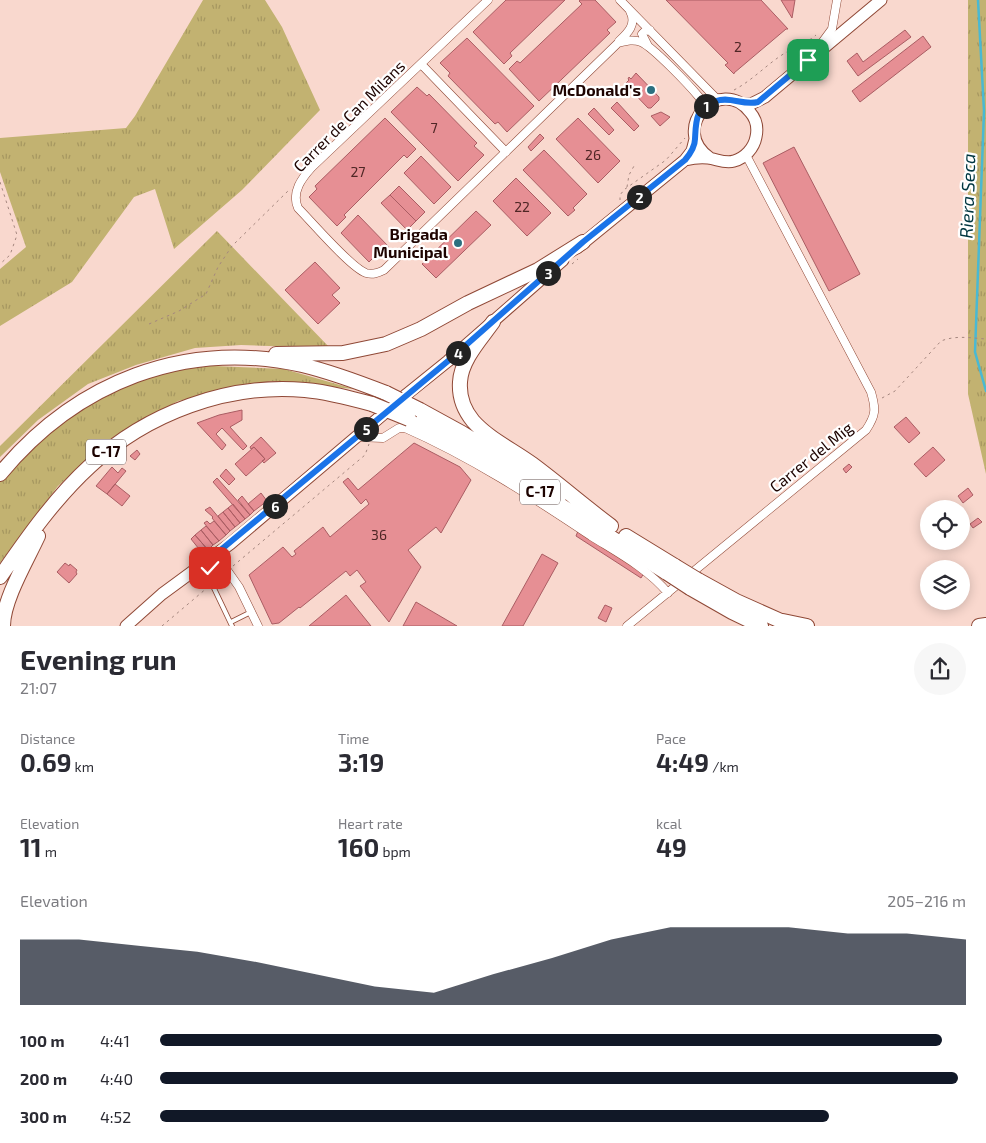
<!DOCTYPE html>
<html lang="en">
<head>
<meta charset="utf-8">
<style>
	body { margin:0; font-family:"Exo 2",sans-serif; background:#f7f7f7; color:#2b2b33; height:100vh; display:flex; flex-direction:column; font-size:19px; white-space:nowrap }
	* { box-sizing:border-box; margin:0 }
	p { font-size:16px; color:#7c7c81 }
	.icon { flex:none; width:28px; height:28px; fill:none; stroke:currentColor; stroke-width:2; stroke-linecap:round; stroke-linejoin:round }
	.map { position:relative; height:626px; overflow:hidden }
	.sheet { display:flex; flex-direction:column; background:#fff; flex:1 }
	.sheet>* { flex:none }
	.controls { position:absolute; left:920px; top:500px; display:grid; gap:10px }
	.controls a { display:grid; place-items:center; width:50px; height:50px; border-radius:50%; background:#fff; box-shadow:0 2px 12px #0003; font-size:25px }
	.pin { position:absolute; display:grid; place-items:center; width:42px; height:42px; color:#fff; margin:-21px; border-radius:10px; box-shadow:0 2px 8px #0006 }
	.km { position:absolute; width:25px; height:25px; margin:-12px; border-radius:50%; background:#222; color:#fff; font-size:14px; line-height:25px; text-align:center }
	.round { display:grid; place-items:center; flex:none; width:52px; height:52px; border-radius:26px; background:#f7f7f7 }
	.head { display:flex; align-items:center; justify-content:space-between; height:85px; padding:0 20px }
	h1 { font-size:28px; font-weight:700; line-height:38px }
	.figures { display:grid; grid-template-columns:repeat(3,1fr); gap:8px; height:85px; padding:5px 20px }
	.figures div { display:grid; align-content:center }
	.figures b { font-size:25px; font-weight:700 }
	.figures small { font-size:14px; font-weight:400 }
	.figures p { font-size:14px }
	.chart { height:140px; padding:10px 20px }
	.chart p { display:flex; justify-content:space-between }
	.chart svg { width:100%; height:90px; margin-top:5px; fill:#111827; opacity:.7 }
	ul { padding:0 20px; list-style:none; font-size:16px }
	li { display:grid; grid-template-columns:80px 60px 1fr; align-items:center; height:38px }
	li i { height:12px; border-radius:6px; background:#111827 }
	.map>svg:first-child { display:block }
	.grass { fill:url(#grass-tufts) }
	.lines { fill:none; stroke-linecap:round; stroke-linejoin:round }
	.stream { stroke:#49b9d3; stroke-width:2.5 }
	.building { fill:#e68f94; stroke:#aa5d63 }
	.service-casing { stroke:#8f4836; stroke-width:5.5 }
	.minor-casing { stroke:#8f4836; stroke-width:9 }
	.secondary-casing { stroke:#8f4836; stroke-width:13 }
	.motorway-casing { stroke:#8f4836; stroke-width:16 }
	.path { stroke:#a4867e; stroke-width:1; stroke-dasharray:2.5 4; stroke-linecap:butt }
	.service { stroke:#fff; stroke-width:4 }
	.minor { stroke:#fff; stroke-width:8 }
	.secondary { stroke:#fff; stroke-width:11 }
	.motorway { stroke:#fff; stroke-width:14 }
	.motorway-bridge-casing { stroke:#8f4836; stroke-width:16; stroke-linecap:butt }
	.motorway-bridge { stroke:#fff; stroke-width:14 }
	.route-casing { stroke:#fff; stroke-width:10 }
	.route { stroke:#1a73e8; stroke-width:6 }
	.poi-dot { fill:#2c7080; stroke:#fff; stroke-width:2 }
	.labels { text-anchor:middle; stroke-width:4.5; stroke-linejoin:round; paint-order:stroke }
	.number-label { font-size:14px; fill:#4f2625 }
	.shield { fill:#fff; stroke:#614f4c; stroke-width:1 }
	.shield-label { font-size:15px; font-weight:bold; fill:#1d0300 }
	.poi-label { font-size:16px; font-weight:bold; fill:#1d0300; stroke:#fff; text-anchor:end }
	.street-label { font-size:16px; fill:#1d0300; stroke:#fff }
	.water-label { font-size:18px; font-style:italic; fill:#003640; stroke:#fff }
</style>
</head>
<body>
<div class="map">
<svg width="986" height="626" viewBox="0 0 986 626">
	<defs>
		<pattern id="grass-tufts" width="24" height="20" patternUnits="userSpaceOnUse" patternTransform="scale(1.25)"><rect width="24" height="20" fill="#c2b271"/><path d="M3 7l-1-3M5 7V3M7 7l1-3M15 17l-1-3M17 17v-4M19 17l1-3" fill="none" stroke="#a69760"/></pattern>
	</defs>
	<rect width="100%" height="100%" fill="#f9d8ce"/>
	<!-- grass -->
	<path class="grass" d="M203 0H265L282 27 320 110 242 190 174 249 155 189 134 197 72 282 0 326V269L26 247 0 172V138L126 128 135 116Z
		M968 0H986V474L968 394Z
		M217 231 330 348 241 345 195 348 136 365 88 384 38 420 0 457V446Z
		M214 366 284 369 354 389 271 381 178 401 110 439 58 486 0 563V481L46 434 98 398 158 367Z"/>
	<g class="lines">
		<!-- stream -->
		<path class="stream" d="M978 0 984 111 975 352 986 391"/>
	</g>
	<!-- building -->
	<path class="building" d="M506 0H565L510 53 512 56 504 64 473 32Z
		M580 0H595L616 22 607 30 610 33 539 101 509 69 517 61 520 63 582 4 579 1Z
		M666 0H761L788 29H786L734 73V74L725 65 728 63Z
		M781 0H795L792 18Z
		M905 30 911 37 858 76 847 61 857 53 863 62Z
		M923 36 931 47 860 102 852 91Z
		M467 38 534 106 507 132 498 122 495 124 448 76 450 73 440 63Z
		M636 73 659 97V100L651 108H648L625 84 629 80 628 79 629 77 631 79Z
		M417 87 427 96 429 94 477 143 474 146 484 155 458 181 391 112Z
		M617 102 639 126 634 131 611 108Z
		M594 108 614 130 609 135 588 114Z
		M661 112 670 117 660 126 651 116Z
		M385 118 416 149 407 158 404 155 344 215 346 217 337 226 309 197 317 189 315 186Z
		M578 118 620 161 598 183 556 139Z
		M540 134 544 138 531 151 528 147Z
		M794 147 860 274 829 291 763 163Z
		M544 150 587 194 573 208 575 210 568 216 523 170Z
		M421 156 451 187 434 204 404 173Z
		M516 178 551 213 527 236 493 201Z
		M399 186 425 212 416 221 390 195Z
		M390 195 416 221 407 230 381 203Z
		M476 211 491 225 436 278 422 264Z
		M358 215 389 247 380 255 378 253 369 262 341 233Z
		M315 262 340 288 332 295 340 303 318 324 285 290Z
		M242 410V420L230 427 247 446 243 450 222 428 216 434 226 445 222 450 197 423 219 415Z
		M906 417 920 433 909 443 894 427Z
		M261 437 276 453 264 463 262 461 265 459 254 447 251 449 250 447Z
		M414 443 460 467 471 480 441 533 436 527 408 550 421 567 389 622 360 586 366 582 357 570 350 576 346 571 300 608 299 607 279 623 272 624 249 575 283 547 292 557 296 554 294 551 323 527 330 537 369 504 366 499 361 504 343 482 348 478 358 490Z
		M254 447 265 459 246 476 235 464Z
		M933 447 945 460 926 477 914 464Z
		M137 450 140 454 135 460 130 456Z
		M849 464 852 467 846 473 843 469Z
		M112 467 118 473 122 468 126 471 107 494 96 486Z
		M226 469 235 479 229 485 220 476Z
		M217 478 250 515 245 519 213 482Z
		M115 484 130 496 122 506 107 494Z
		M968 488 973 495 963 503 958 496Z
		M261 493 267 501 254 511 248 504Z
		M242 496 254 511 250 515 238 500Z
		M233 504 245 519 240 523 228 508Z
		M210 507 230 531 226 535 212 518 213 517 205 510Z
		M228 508 240 523 235 527 223 512Z
		M223 512 235 527 230 531 218 516Z
		M978 518 982 522 973 528 970 524Z
		M207 521 210 524 214 521 226 535 219 541 204 523Z
		M206 526 219 541 213 545 201 530Z
		M201 530 213 545 208 550 195 535Z
		M578 531 644 573 641 578 576 536Z
		M195 535 208 550 203 554 191 539Z
		M542 554 558 563 523 626H502Z
		M65 563 69 566 70 564 77 570 76 572 77 574 69 583 57 572Z
		M346 595 371 626H309Z
		M416 602 457 626H403Z
		M605 605 612 608 606 622 598 618Z"/>
	<g class="lines">
		<!-- service casing -->
		<g class="service-casing">
			<path id="service" d="M199 568 211 582 232 626
				M231 622 251 612"/>
		</g>
		<!-- minor casing -->
		<g class="minor-casing">
			<path id="minor" d="M488 0 312 167C302 178 291 192 298 208 311 221 351 268 366 273 373 275 378 273 384 270L618 43C626 41 633 39 641 42 653 47 689 85 699 97L703 105 700 111
				M620 0 711 93 716 98 723 99
				M619 41C628 33 637 24 630 11
				M648 46 642 34 645 31 650 30
				M818 48 832 29 837 0
				M421 64 506 152
				M356 437 383 438 399 428H405C471 457 531 496 591 536 618 553 647 568 668 593
				M199 568 227 570 239 587 258 626
				M627 626 866 430C876 415 876 409 871 392L746 155"/>
		</g>
		<!-- secondary casing -->
		<g class="secondary-casing">
			<path id="secondary" d="M742 104H751L765 97 881 0
				M685 160C693 158 700 157 708 158 717 159 725 164 734 161 745 158 754 148 756 137 758 128 757 120 750 112 720 74 668 129 710 158
				M577 248 685 160 692 151 695 139
				M126 626 162 594 230 544 407 394 448 361 563 260"/>
		</g>
		<!-- motorway casing -->
		<g class="motorway-casing">
			<path id="motorway" d="M493 322C481 339 461 360 460 382 459 396 464 410 473 421 489 439 513 450 532 464 559 484 584 506 611 526
				M276 354 343 353 386 344 421 329 468 303 538 270 583 242
				M420 410 462 433 561 494
				M409 419 441 434 491 461 667 573
				M0 474C76 382 185 339 302 365 331 372 358 382 386 393
				M626 536 675 566
				M0 577C27 538 55 498 90 466 147 413 228 383 305 390 328 392 350 398 372 404
				M698 580 736 601 792 626
				M690 588 732 612 761 626
				M783 621 807 626
				M3 626C3 600 27 560 38 536
				M979 626 986 625"/>
		</g>
		<!-- path -->
		<path class="path" d="M734 90C753 80 767 64 785 53 795 47 807 43 816 35
			M0 182 17 235 10 255 0 264
			M627 187 629 175 634 166
			M625 189 666 160 685 138
			M620 200V195L624 190
			M572 264 578 259
			M149 324 179 311 206 294 218 267 232 246 289 190
			M882 398 895 391 941 341C956 335 971 338 986 339
			M233 566 365 455 369 444
			M162 626 207 588"/>
		<!-- service -->
		<use href="#service" class="service"/>
		<!-- minor -->
		<use href="#minor" class="minor"/>
		<!-- secondary -->
		<use href="#secondary" class="secondary"/>
		<!-- motorway -->
		<use href="#motorway" class="motorway"/>
		<!-- motorway-bridge casing -->
		<g class="motorway-bridge-casing">
			<path id="motorway-bridge" d="M386 393 420 410
				M372 404 409 419
				M675 566 698 580
				M667 573 690 588"/>
		</g>
		<!-- motorway-bridge -->
		<use href="#motorway-bridge" class="motorway-bridge"/>
	</g>
	<g class="lines">
		<!-- route casing -->
		<g class="route-casing">
			<path id="route" d="M210 568H199L448 361 583 242 685 160C690 154 695 147 695 139 696 122 695 107 716 101 731 96 743 106 758 102L808 60"/>
		</g>
		<!-- route -->
		<use href="#route" class="route"/>
	</g>
	<!-- markers -->
	<g class="poi-dot">
		<circle cx="651" cy="90" r="5"/>
		<circle cx="458" cy="243" r="5"/>
	</g>
	<g class="labels">
		<!-- number labels -->
		<g class="number-label">
			<text x="738" y="52">2</text>
			<text x="434" y="133">7</text>
			<text x="593" y="160">26</text>
			<text x="358" y="177">27</text>
			<text x="522" y="212">22</text>
			<text x="379" y="540">36</text>
		</g>
		<!-- shield labels -->
		<g class="shield">
			<rect x="86" y="439.5" width="40" height="25" rx="4"/>
			<rect x="520" y="479.5" width="40" height="25" rx="4"/>
		</g>
		<g class="shield-label">
			<text x="106" y="457">C-17</text>
			<text x="540" y="497">C-17</text>
		</g>
		<!-- poi labels -->
		<g class="poi-label">
			<text x="641" y="96">McDonald's</text>
			<text x="448" y="240">Brigada<tspan x="448" dy="18">Municipal</tspan></text>
		</g>
		<!-- street labels -->
		<g class="street-label">
			<text transform="translate(349 116) rotate(-45)" y="6">Carrer de Can Milans</text>
			<text transform="translate(811 457) rotate(-39)" y="6">Carrer del Mig</text>
		</g>
		<!-- water labels -->
		<g class="water-label">
			<text transform="translate(968 196) rotate(-88)" y="6">Riera Seca</text>
		</g>
	</g>
</svg>
<div class="controls">
<a><svg class="icon" aria-label="locate" viewBox="0 0 24 24"><circle cx="12" cy="12" r="6"/><path d="M12 2v4M12 18v4M2 12h4M18 12h4"/></svg></a>
<a><svg class="icon" aria-label="layers" viewBox="0 0 24 24"><path d="M12 4l9 5-9 5-9-5zM3 14l9 5 9-5"/></svg></a>
</div>
<div class="pin" style="left:808px;top:60px;background:#1e9e55"><svg class="icon" aria-label="arrive" viewBox="0 0 24 24"><path d="M6 21V4h12l-3 4 3 4H6"/></svg></div>
<div class="pin" style="left:210px;top:568px;background:#d93025"><svg class="icon" aria-label="check" viewBox="0 0 24 24"><path d="M5 12l5 5 9-10"/></svg></div>
<b class="km" style="left:706px;top:106px">1</b>
<b class="km" style="left:639px;top:197px">2</b>
<b class="km" style="left:548px;top:273px">3</b>
<b class="km" style="left:458px;top:353px">4</b>
<b class="km" style="left:366px;top:429px">5</b>
<b class="km" style="left:275px;top:506px">6</b>
</div>
<section class="sheet">
<div class="head"><div><h1>Evening run</h1><p>21:07</p></div><a class="round"><svg class="icon" aria-label="share" viewBox="0 0 24 24"><path d="M12 15V3M7 8l5-5 5 5M5 13v7h14v-7"/></svg></a></div>
<div class="figures">
<div><p>Distance</p><b>0.69<small> km</small></b></div>
<div><p>Time</p><b>3:19</b></div>
<div><p>Pace</p><b>4:49<small> /km</small></b></div>
</div>
<div class="figures">
<div><p>Elevation</p><b>11<small> m</small></b></div>
<div><p>Heart rate</p><b>160<small> bpm</small></b></div>
<div><p>kcal</p><b>49</b></div>
</div>
<div class="chart"><p><span>Elevation</span>205–216 m</p>
<svg viewBox="0 0 160 44" preserveAspectRatio="none"><path d="M0 44V12L10 12L20 15L30 18L40 23L50 29L60 35L70 38L80 29L90 21L100 12L110 6L120 6L130 6L140 9L150 9L160 12V44z"/></svg>
</div>
<ul>
<li><b>100 m</b>4:41<i style="width:97%"></i></li>
<li><b>200 m</b>4:40<i style="width:99%"></i></li>
<li><b>300 m</b>4:52<i style="width:83%"></i></li>
</ul>
</section>
</body>
</html>
